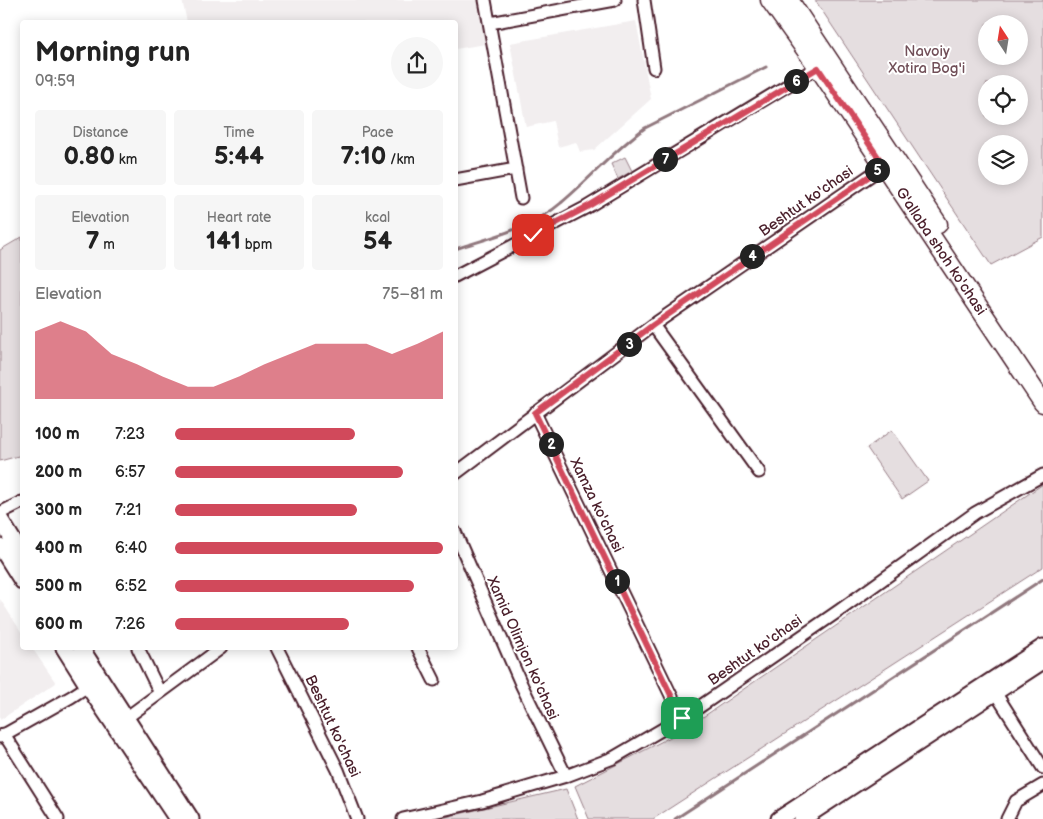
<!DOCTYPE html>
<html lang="en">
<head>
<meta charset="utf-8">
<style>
	body { margin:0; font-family:"Balsamiq Sans",sans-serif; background:#f6f6f6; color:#222; height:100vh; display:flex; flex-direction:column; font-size:19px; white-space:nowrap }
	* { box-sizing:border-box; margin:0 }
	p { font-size:16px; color:#767676 }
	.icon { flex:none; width:28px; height:28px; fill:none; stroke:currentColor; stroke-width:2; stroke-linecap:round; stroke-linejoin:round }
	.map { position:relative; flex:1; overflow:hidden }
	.drawer { position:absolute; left:20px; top:20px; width:438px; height:630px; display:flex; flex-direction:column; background:#fff; border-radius:5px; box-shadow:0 2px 12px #0003 }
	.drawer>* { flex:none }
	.needle { width:32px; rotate:348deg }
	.buttons { position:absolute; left:978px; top:15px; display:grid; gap:10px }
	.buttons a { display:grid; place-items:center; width:50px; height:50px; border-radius:50%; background:#fff; box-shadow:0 2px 12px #0003; font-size:25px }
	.pin { position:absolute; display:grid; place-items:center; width:42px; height:42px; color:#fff; margin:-21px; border-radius:10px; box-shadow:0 2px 8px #0006 }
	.km { position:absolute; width:25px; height:25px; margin:-12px; border-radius:50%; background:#222; color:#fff; font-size:14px; line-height:25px; text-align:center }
	.round { display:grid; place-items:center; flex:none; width:52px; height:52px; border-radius:26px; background:#f6f6f6 }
	.head { display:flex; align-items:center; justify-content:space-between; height:85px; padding:0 15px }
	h1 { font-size:28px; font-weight:700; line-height:38px }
	.figures { display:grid; grid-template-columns:repeat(3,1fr); gap:8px; height:85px; padding:5px 15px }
	.figures div { display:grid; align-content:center; border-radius:5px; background:#f6f6f6; text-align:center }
	.figures b { font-size:25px; font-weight:700 }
	.figures small { font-size:14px; font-weight:400 }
	.figures p { font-size:14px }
	.chart { height:140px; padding:10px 15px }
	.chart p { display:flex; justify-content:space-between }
	.chart svg { width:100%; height:90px; margin-top:5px; fill:#d1495b; opacity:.7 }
	ul { padding:0 15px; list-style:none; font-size:16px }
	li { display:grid; grid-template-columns:80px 60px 1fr; align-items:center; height:38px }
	li i { height:12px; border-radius:6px; background:#d1495b }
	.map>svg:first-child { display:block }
	.built { fill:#f2eeef }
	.green { fill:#e5dee0; stroke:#987e86; fill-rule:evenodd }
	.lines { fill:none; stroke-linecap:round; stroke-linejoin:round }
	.stream { stroke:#91787e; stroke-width:3 }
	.street-casing { stroke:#4a1f2b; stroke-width:15 }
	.secondary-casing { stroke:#4a1f2b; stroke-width:19 }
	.primary-casing { stroke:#4a1f2b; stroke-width:21 }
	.street { stroke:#fff; stroke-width:11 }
	.secondary { stroke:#fff; stroke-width:15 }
	.primary { stroke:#fff; stroke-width:18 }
	.route-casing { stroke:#fff; stroke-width:10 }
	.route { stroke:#d1495b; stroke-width:6 }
	.labels { text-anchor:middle; stroke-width:4; stroke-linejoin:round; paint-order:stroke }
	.park-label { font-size:15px; fill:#714f58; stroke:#fff }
	.street-label { font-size:15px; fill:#4a1f2b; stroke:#fff }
</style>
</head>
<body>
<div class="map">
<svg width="1043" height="819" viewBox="0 0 1043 819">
	<rect width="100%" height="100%" fill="#fff"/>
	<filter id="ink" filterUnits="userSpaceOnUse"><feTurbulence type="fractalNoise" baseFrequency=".02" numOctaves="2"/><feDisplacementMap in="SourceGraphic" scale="10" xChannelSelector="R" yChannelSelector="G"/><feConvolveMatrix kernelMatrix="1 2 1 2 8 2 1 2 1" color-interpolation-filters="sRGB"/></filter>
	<g filter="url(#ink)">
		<!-- built -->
		<path class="built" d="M182 0H479L486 44 455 49V22H187Z
			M636 21 651 99 594 150 580 152 576 142 558 147 553 121 526 127 510 43Z
			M0 599 22 633V648H32L56 683 0 720Z"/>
		<!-- green -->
		<path class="green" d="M815 0H1043V237L991 265ZM986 24H1019V56H986ZM986 84H1019V116H986ZM986 144H1019V176H986Z
			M625 157 632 171 618 179 611 164Z
			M22 237V455L0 461V250Z
			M892 430 928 481 902 499 867 448Z
			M1043 484V567L653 819H589L575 786 684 730Z
			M566 789 578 819H437Z"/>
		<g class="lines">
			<!-- stream -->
			<path class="stream" d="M455 249C489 238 534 227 561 203 590 179 614 150 645 128L766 67
				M675 819 1043 579"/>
			<!-- street casing -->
			<g class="street-casing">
				<path id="street" d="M485 0 521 198
					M644 0 654 68
					M490 23 615 0
					M455 180 516 169
					M455 276 587 207 818 67
					M653 325 759 472
					M535 413 682 718
					M455 474 653 325 884 166
					M0 513 22 502
					M455 532 522 686 566 776
					M138 648 160 693
					M277 648 338 770 357 819
					M418 648 434 680
					M991 686 1043 768
					M126 718 221 648
					M4 734 58 819
					M0 737 71 697 94 682
					M403 819 482 801 566 776 613 758 692 712 840 610 975 513 1043 475
					M1007 819 1016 801 1043 785"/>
			</g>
			<!-- secondary casing -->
			<g class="secondary-casing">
				<path id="secondary" d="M0 519 22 555
					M0 546 22 581
					M64 648 88 686 177 819
					M81 648 191 819
					M779 819 1043 647
					M802 819 1043 661"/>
			</g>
			<!-- primary casing -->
			<g class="primary-casing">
				<g id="primary">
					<path id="s1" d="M770 0 818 67 1043 403"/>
					<path d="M789 0 938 224"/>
				</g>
			</g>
			<!-- street -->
			<use href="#street" class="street"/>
			<!-- secondary -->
			<use href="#secondary" class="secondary"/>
			<!-- primary -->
			<use href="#primary" class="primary"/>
		</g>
	</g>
	<g class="lines" filter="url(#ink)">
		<!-- route casing -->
		<g class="route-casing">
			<path id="route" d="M533 235 587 207 818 68 884 166 653 325 535 413 682 718"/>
		</g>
		<!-- route -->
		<use href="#route" class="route"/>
	</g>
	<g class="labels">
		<!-- park labels -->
		<g class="park-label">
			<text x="927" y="56">Navoiy<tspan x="927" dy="17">Xotira Bog'i</tspan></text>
		</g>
		<!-- street labels -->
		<g class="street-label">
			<text transform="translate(806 201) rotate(-35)" y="5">Beshtut ko'chasi</text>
			<text dy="5" stroke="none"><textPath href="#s1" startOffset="304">G'allaba shoh ko'chasi</textPath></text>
			<text transform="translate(597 505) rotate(64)" y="5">Xamza ko'chasi</text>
			<text transform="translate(523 648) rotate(66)" y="5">Xamid Olimjon ko'chasi</text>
			<text transform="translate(755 650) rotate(-35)" y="5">Beshtut ko'chasi</text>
			<text transform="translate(333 726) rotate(65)" y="5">Beshtut ko'chasi</text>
		</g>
	</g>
</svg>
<div class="buttons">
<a><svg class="needle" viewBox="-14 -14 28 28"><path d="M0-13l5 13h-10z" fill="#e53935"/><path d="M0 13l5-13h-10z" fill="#767676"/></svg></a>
<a><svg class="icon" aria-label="locate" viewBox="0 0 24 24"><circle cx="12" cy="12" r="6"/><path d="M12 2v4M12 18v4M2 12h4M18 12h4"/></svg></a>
<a><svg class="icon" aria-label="layers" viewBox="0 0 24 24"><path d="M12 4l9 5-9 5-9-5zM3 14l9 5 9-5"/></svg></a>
</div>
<div class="pin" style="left:682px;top:718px;background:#1e9e55"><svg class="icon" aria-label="arrive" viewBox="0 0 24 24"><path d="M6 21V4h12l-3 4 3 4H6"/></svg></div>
<div class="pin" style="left:533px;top:235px;background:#d93025"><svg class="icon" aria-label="check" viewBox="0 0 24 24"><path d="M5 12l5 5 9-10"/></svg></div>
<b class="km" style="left:617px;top:581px">1</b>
<b class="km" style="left:551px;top:444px">2</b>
<b class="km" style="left:629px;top:344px">3</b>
<b class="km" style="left:752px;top:256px">4</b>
<b class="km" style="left:877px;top:170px">5</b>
<b class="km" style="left:796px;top:81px">6</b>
<b class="km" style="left:665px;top:159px">7</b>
<section class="drawer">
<div class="head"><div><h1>Morning run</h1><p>09:59</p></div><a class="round"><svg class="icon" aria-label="share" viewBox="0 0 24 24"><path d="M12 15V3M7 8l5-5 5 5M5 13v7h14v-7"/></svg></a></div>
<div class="figures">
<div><p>Distance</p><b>0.80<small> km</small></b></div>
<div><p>Time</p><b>5:44</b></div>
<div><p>Pace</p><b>7:10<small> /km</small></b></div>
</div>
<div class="figures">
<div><p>Elevation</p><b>7<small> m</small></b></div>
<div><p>Heart rate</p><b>141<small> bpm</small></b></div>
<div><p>kcal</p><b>54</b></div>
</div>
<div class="chart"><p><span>Elevation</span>75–81 m</p>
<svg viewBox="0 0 160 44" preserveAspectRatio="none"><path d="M0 44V11L10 6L20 11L30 22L40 27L50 33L60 38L70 38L80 33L90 27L100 22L110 17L120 17L130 17L140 22L150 17L160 11V44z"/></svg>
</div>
<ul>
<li><b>100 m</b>7:23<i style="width:67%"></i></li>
<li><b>200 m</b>6:57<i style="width:85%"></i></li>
<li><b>300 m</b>7:21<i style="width:68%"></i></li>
<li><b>400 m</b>6:40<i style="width:100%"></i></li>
<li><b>500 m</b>6:52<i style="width:89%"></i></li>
<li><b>600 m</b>7:26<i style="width:65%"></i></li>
</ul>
</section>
</div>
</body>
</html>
